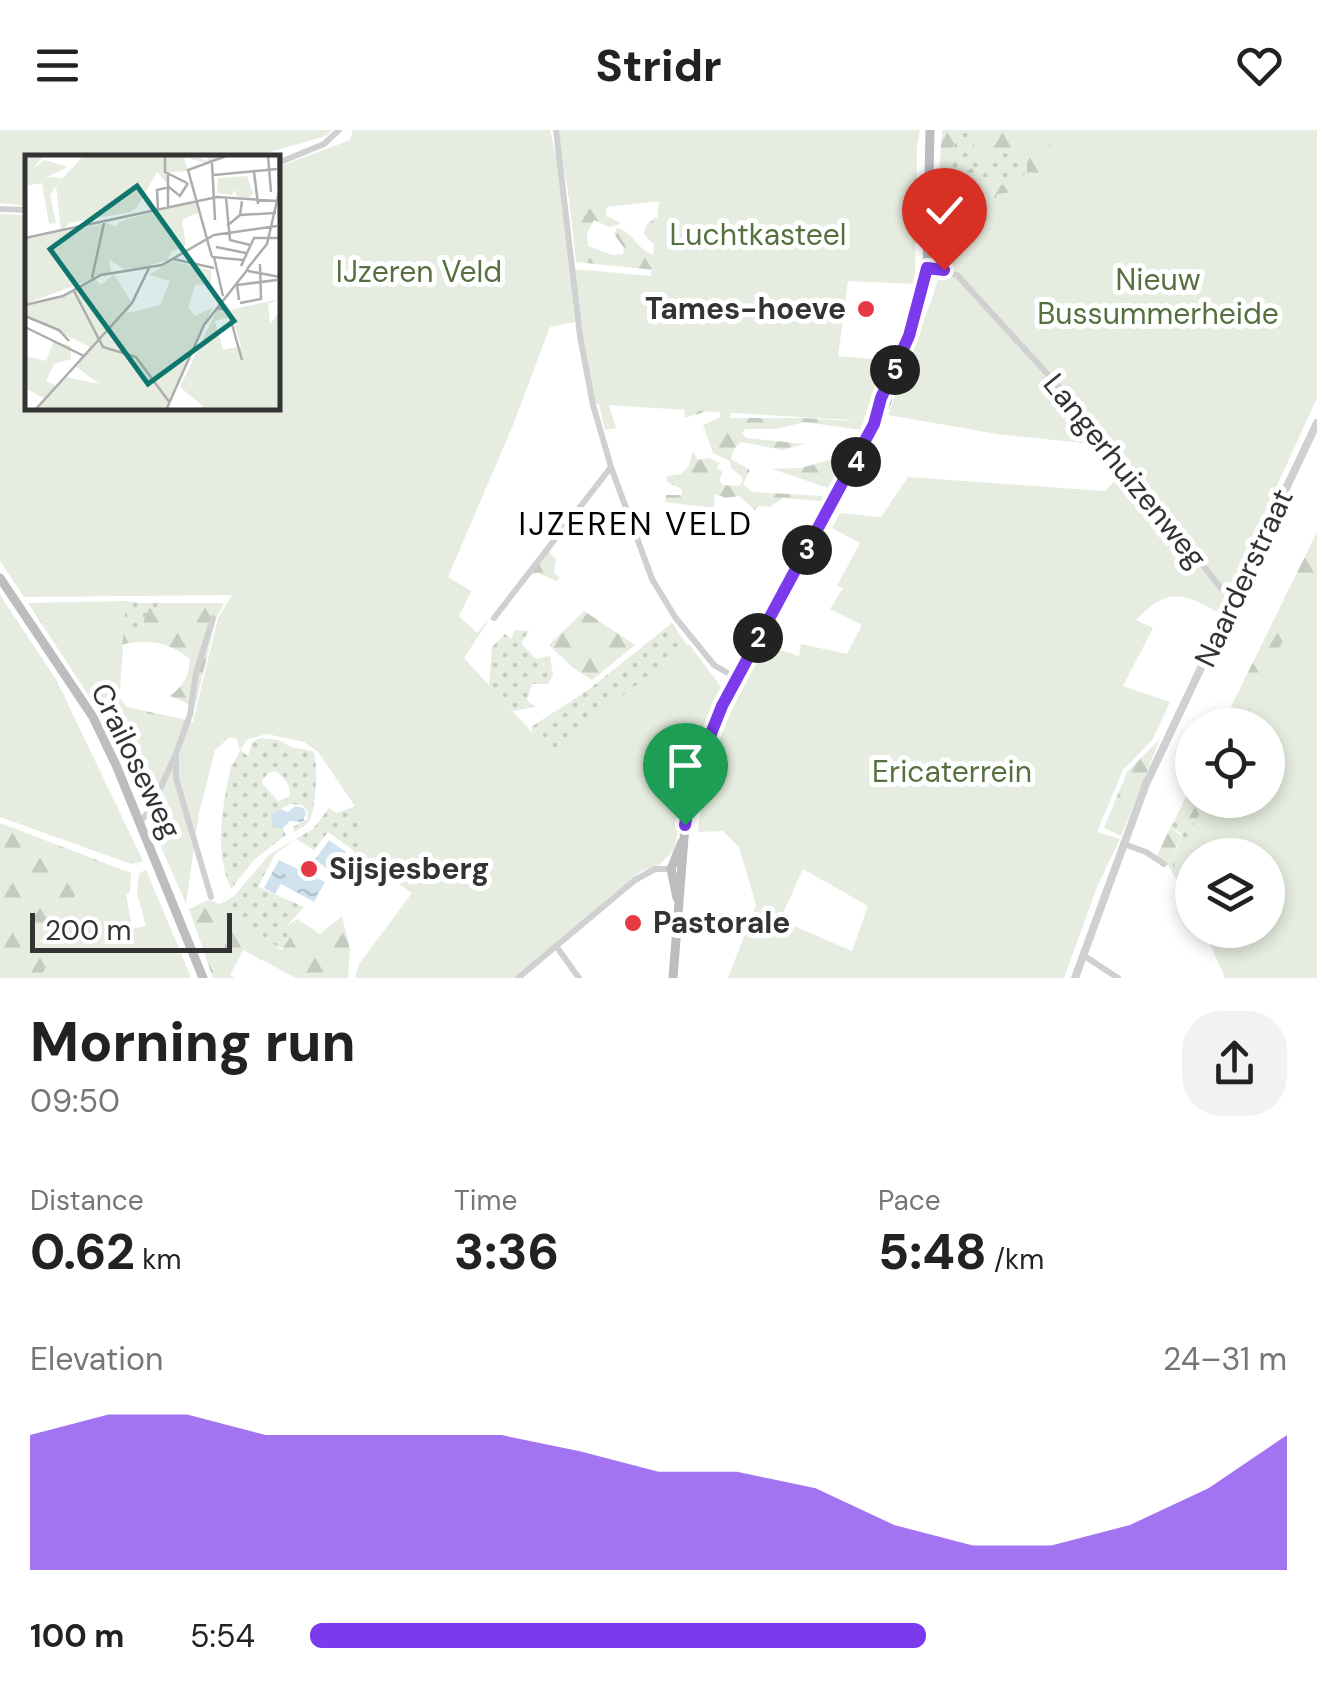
<!DOCTYPE html>
<html lang="en">
<head>
<meta charset="utf-8">
<style>
	body { margin:0; font-family:"DM Sans",sans-serif; background:#f2f2f2; color:#222; height:100vh; display:flex; flex-direction:column; font-size:38px; white-space:nowrap }
	* { box-sizing:border-box; margin:0 }
	p { font-size:32px; color:#767676 }
	.icon { flex:none; width:55px; height:55px; fill:none; stroke:currentColor; stroke-width:2; stroke-linecap:round; stroke-linejoin:round }
	.map { position:relative; height:848px; overflow:hidden }
	.panel { display:flex; flex-direction:column; background:#fff; flex:1 }
	.panel>* { flex:none }
	.tools { position:absolute; left:1175px; top:578px; display:grid; gap:20px }
	.tools a { display:grid; place-items:center; width:110px; height:110px; border-radius:50%; background:#fff; box-shadow:0 5px 15px #0003; font-size:50px }
	.scale { position:absolute; left:30px; bottom:25px; width:202px; box-sizing:border-box; padding-left:10px; border:5px solid #333; border-top:0; font-size:28px; line-height:35px; white-space:nowrap; color:#333; -webkit-text-stroke:8px #fff; paint-order:stroke }
	.pin { position:absolute; display:grid; place-items:center; width:85px; height:85px; color:#fff; margin:-102px -42px; border-radius:50% 50% 50% 0; rotate:-45deg; box-shadow:0 0 10px #0007 }
	.pin .icon { rotate:45deg }
	.km { position:absolute; width:50px; height:50px; margin:-25px; border-radius:50%; background:#222; color:#fff; font-size:28px; line-height:50px; text-align:center }
	.round { display:grid; place-items:center; flex:none; width:105px; height:105px; border-radius:40px; background:#f2f2f2 }
	.headline { display:flex; align-items:center; justify-content:space-between; height:170px; padding:0 30px }
	h1 { font-size:55px; font-weight:800; line-height:75px }
	.figures { display:grid; grid-template-columns:repeat(3,1fr); gap:15px; height:170px; padding:10px 30px }
	.figures div { display:grid; align-content:center }
	.figures b { font-size:50px; font-weight:800 }
	.figures small { font-size:28px; font-weight:400 }
	.figures p { font-size:28px }
	.chart { height:280px; padding:20px 30px }
	.chart p { display:flex; justify-content:space-between }
	.chart svg { width:100%; height:180px; margin-top:10px; fill:#7c3aed; opacity:.7 }
	ul { padding:0 30px; list-style:none; font-size:32px }
	li { display:grid; grid-template-columns:160px 120px 1fr; align-items:center; height:75px }
	li i { height:25px; border-radius:12px; background:#7c3aed }
	header { display:flex; justify-content:space-between; align-items:center; height:130px; padding:0 30px; background:#fff; font-size:45px; font-weight:800 }
	.map>svg:first-child { display:block }
	.grass { fill:url(#grass-dots); fill-rule:evenodd }
	.forest { fill:url(#forest-firs) }
	.park { fill:#e6ecdf; fill-rule:evenodd }
	.water { fill:url(#water-ripples) }
	.lines { fill:none; stroke-linecap:round; stroke-linejoin:round }
	.minor { stroke:#d0d0d0; stroke-width:6 }
	.tertiary { stroke:#d0d0d0; stroke-width:8 }
	.secondary { stroke:#bdbdbd; stroke-width:9 }
	.route-casing { stroke:#fff; stroke-width:20 }
	.route { stroke:#7c3aed; stroke-width:12 }
	.poi-dot { fill:#e63946; stroke:#fff; stroke-width:4 }
	.labels { text-anchor:middle; stroke-width:10; stroke-linejoin:round; paint-order:stroke }
	.park-label { font-size:30px; fill:#56703f; stroke:#fff }
	.poi-label { font-size:30px; font-weight:bold; fill:#333; stroke:#fff; text-anchor:start }
	.street-label { font-size:30px; fill:#333; stroke:#fff }
	.neighbourhood-label { font-size:32px; letter-spacing:2.5px; fill:#000; stroke:#fff }
	.inset-road { fill:none; stroke:#adadad; stroke-width:2.5 }
	.view { fill:#0f766e; fill-opacity:0.15; stroke:#0f766e; stroke-width:5 }
	.inset-edge { fill:none; stroke:#333; stroke-width:5 }
</style>
</head>
<body>
<header><svg class="icon" aria-label="menu" viewBox="0 0 24 24"><path d="M4 6h16M4 12h16M4 18h16"/></svg>Stridr<svg class="icon" aria-label="heart" viewBox="0 0 24 24"><path d="M12 20l-8-8c-3-5 5-10 8-4 3-6 11-1 8 4z"/></svg></header>
<div class="map">
<svg width="1317" height="848" viewBox="0 0 1317 848">
	<defs>
		<pattern id="grass-dots" width="8" height="8" patternUnits="userSpaceOnUse" patternTransform="scale(2.5)"><rect width="8" height="8" fill="#e6ecdf"/><path d="M2 2h.1M6 6h.1" fill="none" stroke="#c6cbc0" stroke-width="1.8" stroke-linecap="round"/></pattern>
		<pattern id="forest-firs" width="22" height="20" patternUnits="userSpaceOnUse" patternTransform="scale(2.5)"><rect width="22" height="20" fill="#e6ecdf"/><path d="M5 1l3.5 6h-7zM16 11l3.5 6h-7z" fill="#c6cbc0"/></pattern>
		<pattern id="water-ripples" width="26" height="14" patternUnits="userSpaceOnUse" patternTransform="scale(2.5)"><rect width="26" height="14" fill="#cfe2ee"/><path d="M2 4q2-2 4 0t4 0M15 11q2-2 4 0t4 0" fill="none" stroke="#b2c2cd"/></pattern>
	</defs>
	<rect width="100%" height="100%" fill="#fff"/>
	<!-- grass -->
	<path class="grass" d="M964 0H974V19L982 27 1006 23 1028 31 1027 42 1012 56 998 54 991 47 981 61 938 65V59H968L975 44 972 39 952 48 945 41 947 26Z
		M125 473H162L161 480 149 478 141 502 124 499Z
		M672 493 694 526 552 628 534 607 531 597 588 560Z
		M515 500 529 501 521 513 536 529 550 526 553 545 548 554H532L527 570 535 577 513 581 489 557 492 517 505 504 511 509Z
		M260 608 278 610 291 617 313 621C319 630 316 684 308 693 306 695 296 701 294 702L293 697 307 689 308 683 302 675 291 674 274 682 286 705 254 730 231 759C214 721 222 680 230 641 231 633 238 628 240 620L248 626 252 612ZM275 641C284 647 291 655 290 666L278 671 261 652 268 643Z
		M356 676 360 683 363 720 355 729 353 720 328 702 314 720 296 709 275 724 258 757 304 777 286 797 290 807 285 819C262 812 238 793 224 772L234 766 270 724 313 699 329 678 337 683Z
		M1195 687 1211 696 1192 725V777L1168 735 1180 712 1181 703 1170 698 1175 689Z"/>
	<!-- forest -->
	<path class="forest" d="M942 0H964L947 26V45L959 47 972 38 975 44 984 43 977 57 938 59Z
		M974 0H1088L1031 123 980 118 971 113 939 133 938 65 981 61 991 46 998 54 1012 56 1027 42V31L1006 23 982 27 974 19Z
		M565 33 608 61 606 85 621 94 609 97 594 90 587 103 588 116 612 125 623 124 624 118 614 104 617 98C633 102 639 122 655 125L656 117 644 104 646 95 655 88 709 93 723 147 576 132Z
		M738 232 730 288H803L864 292 861 300 804 292 777 299H745L742 303 746 308 805 314 782 320 741 312 734 319 731 329 750 340 743 354 752 362 823 366 821 371 783 368 770 377 759 376 755 380 739 366 726 368 715 364 714 378 665 372 666 365H682V359L667 352V346L681 344 689 336 693 321 698 330 708 328 720 333 716 338 723 342 719 350 723 355 740 356 743 348 731 338 730 331 713 323 703 295 721 287 719 278 684 288 686 274 609 275 616 298 605 300 595 256Z
		M836 328H847L828 358 772 339 801 338Z
		M1317 402V801L1268 725 1195 688 1175 689 1192 654V670H1268V595H1222Z
		M546 419 556 429 554 442 560 448 556 451 538 443 530 445Z
		M125 471 140 472 125 474 124 498 140 501 149 477 160 480 162 473H224L216 489 195 577 170 566C182 557 191 545 189 528 168 512 147 508 121 515L123 522 118 566 127 577 187 590 149 686 108 595 28 473Z
		M584 481 635 515 592 550 572 537 549 515Z
		M1160 609 1121 706 1104 698 1127 642Z
		M0 693 131 743 130 762 126 764 132 799 146 796 137 762 146 740 191 848H0Z
		M1170 698 1182 706 1168 735 1157 726Z
		M209 770 219 774 224 772 241 792 282 820 290 807 286 797 297 789 320 804 342 786 350 820 348 848H296L243 820 230 845 235 848H213L189 779Z"/>
	<!-- park -->
	<path class="park" d="M0 0H332L326 6 252 27 28 28 27 76 0 73Z
		M353 0H550L561 47 575 192 550 197 513 295 448 447 471 461 459 486 477 503 490 488 464 528 550 622 689 514 719 554 722 563 712 575 696 619 674 720 660 734 640 742 516 848H355L359 834 412 763 358 724 359 682 318 622 304 612 267 604 248 609 240 620 237 609 230 607 215 620 199 683 186 774 108 595 32 478 125 473 119 578 193 592 218 488 232 465 24 467 0 431V84L27 85 28 278H278V37L350 10Z
		M556 0H920L917 17 915 154 848 151 838 226 884 230 862 295 848 290 591 274 573 139 651 146 659 71 572 81Z
		M1054 0H1317V268L1219 483C1183 462 1167 458 1136 490L1153 498 1123 556 1170 572 1153 609 1123 640 1097 702 1120 709 1097 757 1064 848H728L756 775 739 717 723 701 698 702C704 633 732 575 765 515L799 526 801 514 847 524 862 495 830 479 843 458 837 456 860 413 832 398 840 383 881 387 908 347 1105 361 1123 342 1102 315 997 304 888 285 934 163 939 143V111L992 117 997 64 1041 59ZM803 739 868 776 852 821 780 790Z
		M1317 441V848H1225L1204 800H1268V725H1192V775L1174 735 1206 670H1268V595H1242Z
		M0 465 57 551 143 731 131 734 0 687Z
		M90 729 131 743 130 762 126 764 132 799 146 796 137 762 139 743 146 740 191 848H41Z"/>
	<!-- water -->
	<path class="water" d="M295 676 303 678 306 683 303 692 290 691 282 699 274 697 271 685 280 679 288 682Z
		M329 710 346 722 332 742 315 730Z
		M279 730 325 752 314 772 281 754 275 764 264 758Z"/>
	<g class="lines">
		<!-- minor -->
		<path class="minor" d="M556 0 580 206 593 275 611 337 652 449 675 487 714 535 736 548
			M278 33 324 14 339 0
			M0 79 28 80
			M927 138 957 145 1084 284 1220 457 1234 468
			M494 488 611 337
			M176 628V648L211 767
			M140 692 151 679 175 626 190 585 196 543 213 488
			M1124 714 1146 722 1164 734
			M556 816 579 848
			M1083 825 1118 848
			M518 848 635 750 655 739H673"/>
		<!-- tertiary -->
		<path class="tertiary" d="M1075 848 1146 654 1317 293"/>
		<!-- secondary -->
		<path class="secondary" d="M880 281 881 268 909 206 927 138 930 0
			M0 448 93 587 116 635 203 848
			M677 768 671 739 682 712
			M673 848 685 695 694 646 705 613 736 548 887 272 890 254"/>
	</g>
	<g class="lines">
		<!-- route casing -->
		<g class="route-casing">
			<path id="route" d="M685 695 694 646 722 576 874 294 881 268 909 206 927 138 944 140"/>
		</g>
		<!-- route -->
		<use href="#route" class="route"/>
	</g>
	<!-- markers -->
	<g class="poi-dot">
		<circle cx="866" cy="179" r="10"/>
		<circle cx="309" cy="739" r="10"/>
		<circle cx="633" cy="793" r="10"/>
	</g>
	<g class="labels">
		<!-- park labels -->
		<g class="park-label">
			<text x="758" y="115">Luchtkasteel</text>
			<text x="419" y="152">IJzeren Veld</text>
			<text x="1158" y="160">Nieuw<tspan x="1158" dy="34">Bussummerheide</tspan></text>
			<text x="952" y="652">Ericaterrein</text>
		</g>
		<!-- poi labels -->
		<g class="poi-label">
			<text x="846" y="189" text-anchor="end">Tames-hoeve</text>
			<text x="329" y="749">Sijsjesberg</text>
			<text x="653" y="803">Pastorale</text>
		</g>
		<!-- street labels -->
		<g class="street-label">
			<text transform="translate(1125 341) rotate(51)" y="10">Langerhuizenweg</text>
			<text transform="translate(1244 448) rotate(-65)" y="10">Naarderstraat</text>
			<text transform="translate(136 631) rotate(64)" y="10">Crailoseweg</text>
		</g>
		<!-- neighbourhood labels -->
		<g class="neighbourhood-label">
			<text x="636" y="405">IJZEREN VELD</text>
		</g>
	</g>
	<!-- overview -->
	<g transform="translate(25 25)">
		<rect width="255" height="255" fill="#fff"/>
		<path d="M0 0 17 3 7 14 20 5 43 12 22 22 37 23 25 40 31 68 24 69 17 28 0 31Z" fill="#e6ecdf"/>
		<path d="M59 0H166L182 6 184 0H200L181 8 159 2 163 16 145 17 142 29 132 16 106 57 45 68 36 76 31 31ZM157 49 173 58 157 64 160 90 118 112 99 114 84 104 86 117 0 149V134L26 114 64 121 77 88 81 95V68L95 73 99 65Z" fill="#e6ecdf"/>
		<path d="M222 21 228 39 222 43 211 41 210 34 207 40 192 38 193 23Z" fill="#e6ecdf"/>
		<path d="M76 0H157L163 16 132 17 111 54 43 66 35 31 63 2ZM171 47 174 57 157 65 161 90 146 94 143 105 119 112 110 104 99 114 75 89 86 117 32 126 26 114 17 133 0 141V84L81 68 88 76 94 67ZM146 106 186 115V129L170 130 163 152 170 161 188 152 139 255H10L41 222 74 229 49 210 65 192 0 161V151L35 143 70 124 76 130 89 119 107 148 102 158 135 150 145 126 124 120ZM197 144 204 155 255 144 243 149 245 169 255 156V255H172L178 251 155 232ZM207 162 216 191 198 195 190 166ZM29 186 46 191V204L29 209 21 226 31 231 20 244 0 233V201L21 206Z" fill="#e6ecdf" fill-rule="evenodd"/>
		<path class="inset-road" d="M140 0V17L162 28M243 0 246 37M253 0 254 41M187 8 190 65M229 17 233 49M189 20 252 14M201 43 205 85 225 90M143 52V20M133 55 132 35 144 32 155 41 163 28M215 60 251 58M202 71 215 60 217 46M0 83 192 42 252 46M191 92 221 98M187 102 163 15 204 0M187 102 218 105M189 102 198 141M148 104 189 113M216 111 229 83H255M222 114 242 89 254 37M223 116 255 122M67 123 79 68M49 136 78 192 111 202 145 248M214 145 212 130 252 125M215 148 236 144 235 109M0 150 38 141 76 120 137 110 189 80 252 71M192 153 203 155 217 205M0 161 34 175 44 186M0 172 59 201M10 255 107 148 124 113M141 255 179 170 223 114"/>
		<path class="view" d="M112 31 209 166 123 229 25 94Z"/>
		<rect width="255" height="255" class="inset-edge"/>
	</g>
</svg>
<div class="tools">
<a><svg class="icon" aria-label="locate" viewBox="0 0 24 24"><circle cx="12" cy="12" r="6"/><path d="M12 2v4M12 18v4M2 12h4M18 12h4"/></svg></a>
<a><svg class="icon" aria-label="layers" viewBox="0 0 24 24"><path d="M12 4l9 5-9 5-9-5zM3 14l9 5 9-5"/></svg></a>
</div>
<div class="scale">200 m</div>
<div class="pin" style="left:685px;top:695px;background:#1e9e55"><svg class="icon" aria-label="arrive" viewBox="0 0 24 24"><path d="M6 21V4h12l-3 4 3 4H6"/></svg></div>
<div class="pin" style="left:944px;top:140px;background:#d93025"><svg class="icon" aria-label="check" viewBox="0 0 24 24"><path d="M5 12l5 5 9-10"/></svg></div>
<b class="km" style="left:758px;top:508px">2</b>
<b class="km" style="left:807px;top:420px">3</b>
<b class="km" style="left:856px;top:332px">4</b>
<b class="km" style="left:895px;top:240px">5</b>
</div>
<section class="panel">
<div class="headline"><div><h1>Morning run</h1><p>09:50</p></div><a class="round"><svg class="icon" aria-label="share" viewBox="0 0 24 24"><path d="M12 15V3M7 8l5-5 5 5M5 13v7h14v-7"/></svg></a></div>
<div class="figures">
<div><p>Distance</p><b>0.62<small> km</small></b></div>
<div><p>Time</p><b>3:36</b></div>
<div><p>Pace</p><b>5:48<small> /km</small></b></div>
</div>
<div class="chart"><p><span>Elevation</span>24–31 m</p>
<svg viewBox="0 0 160 44" preserveAspectRatio="none"><path d="M0 44V11L10 6L20 6L30 11L40 11L50 11L60 11L70 15L80 20L90 20L100 24L110 33L120 38L130 38L140 33L150 24L160 11V44z"/></svg>
</div>
<ul>
<li><b>100 m</b>5:54<i style="width:63%"></i></li>
</ul>
</section>
</body>
</html>
